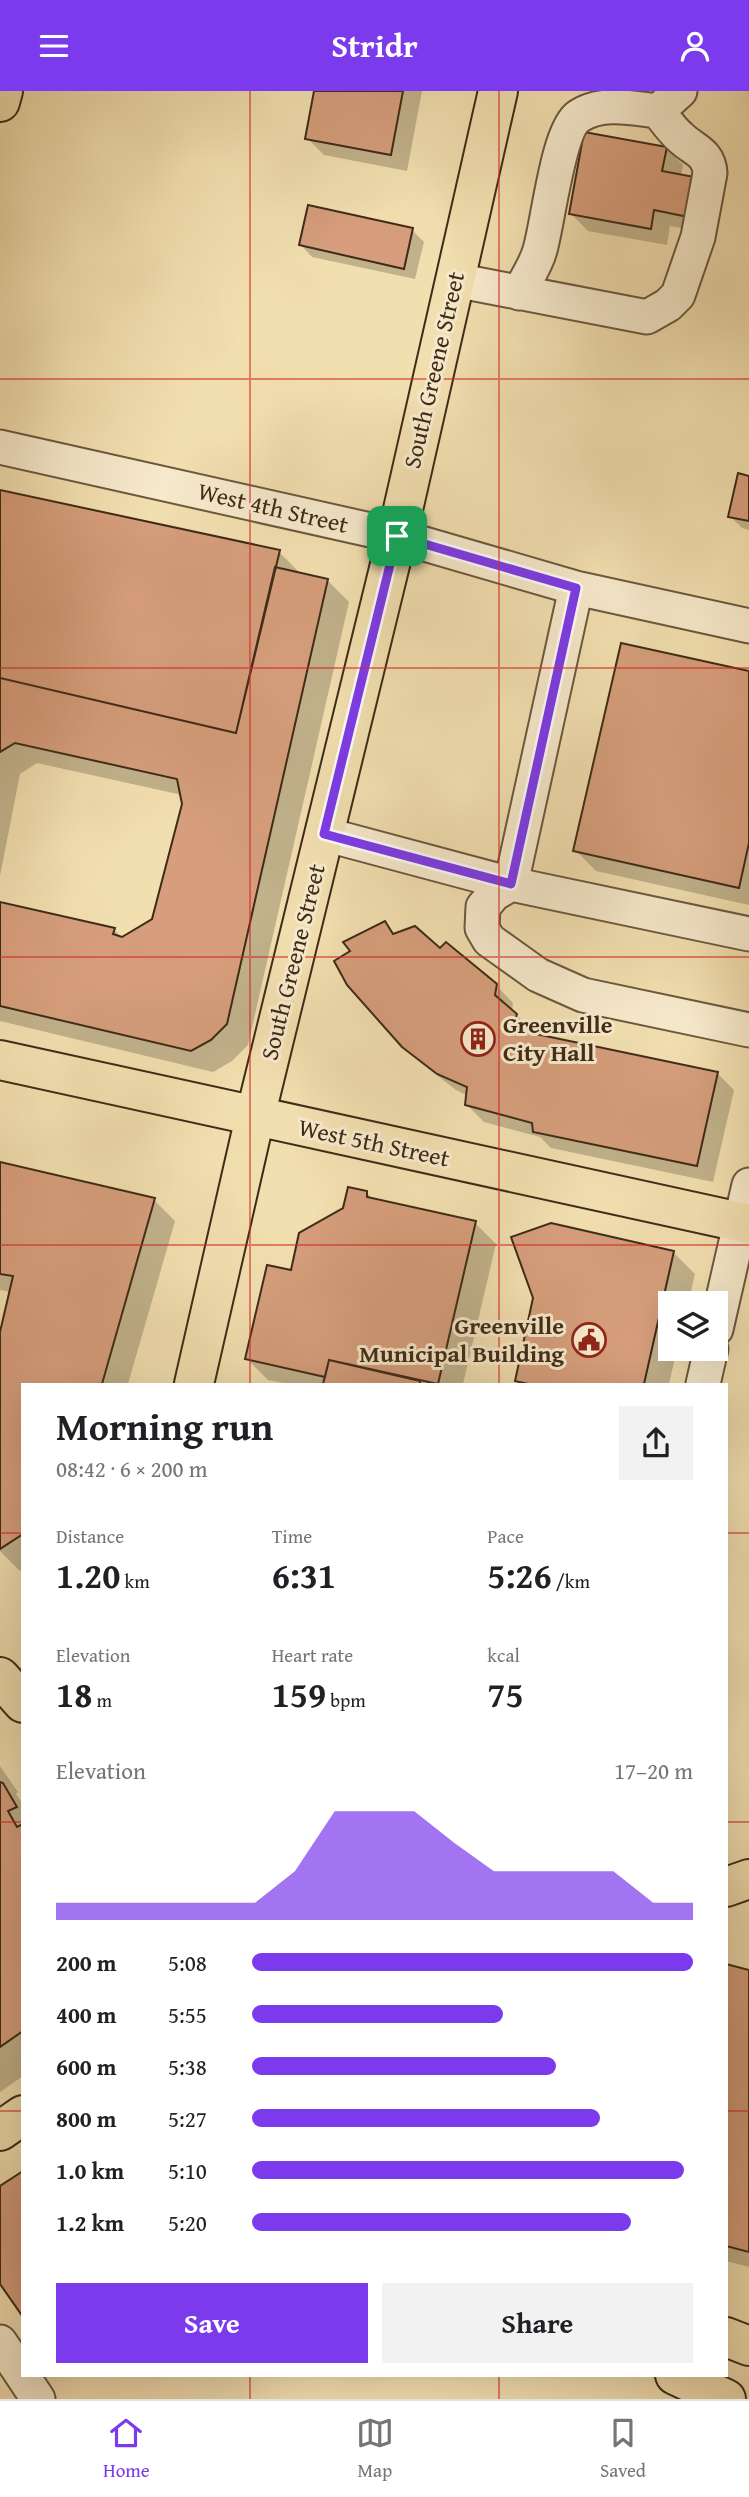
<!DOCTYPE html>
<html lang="en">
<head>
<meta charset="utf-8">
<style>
	body { margin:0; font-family:"Gentium Book Plus",serif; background:#f2f2f2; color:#202124; height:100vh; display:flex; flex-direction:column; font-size:26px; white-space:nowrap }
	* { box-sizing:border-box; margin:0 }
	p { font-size:23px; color:#757577 }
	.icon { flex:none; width:38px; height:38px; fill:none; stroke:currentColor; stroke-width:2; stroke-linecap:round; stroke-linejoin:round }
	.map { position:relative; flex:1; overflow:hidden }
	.side { position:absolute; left:21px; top:1292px; width:707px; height:994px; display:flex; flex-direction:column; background:#fff; border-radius:0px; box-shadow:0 7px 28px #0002 }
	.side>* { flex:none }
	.buttons { position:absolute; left:658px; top:1200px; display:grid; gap:14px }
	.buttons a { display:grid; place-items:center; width:70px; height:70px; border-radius:0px; background:#fff; box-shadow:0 7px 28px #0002; font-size:35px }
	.pin { position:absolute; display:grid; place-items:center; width:60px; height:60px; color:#fff; margin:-30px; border-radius:14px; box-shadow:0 4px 10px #0006 }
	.round { display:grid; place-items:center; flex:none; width:74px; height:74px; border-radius:0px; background:#f2f2f2 }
	.overview { display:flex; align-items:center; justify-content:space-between; height:119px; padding:0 35px }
	h1 { font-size:38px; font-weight:600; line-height:52px }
	.metrics { display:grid; grid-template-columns:repeat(3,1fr); gap:10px; height:119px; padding:7px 35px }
	.metrics div { display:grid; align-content:center }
	.metrics b { font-size:35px; font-weight:600 }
	.metrics small { font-size:19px; font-weight:400 }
	.metrics p { font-size:19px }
	.chart { height:196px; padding:14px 35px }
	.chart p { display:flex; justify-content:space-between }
	.chart svg { width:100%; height:126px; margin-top:7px; fill:#7c3aed; opacity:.7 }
	.cta { display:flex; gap:14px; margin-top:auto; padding:14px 35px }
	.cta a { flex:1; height:80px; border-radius:0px; background:#7c3aed; color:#fff; font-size:28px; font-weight:600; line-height:80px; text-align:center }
	.cta a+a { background:#f2f2f2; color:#202124 }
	ul { padding:0 35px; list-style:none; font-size:23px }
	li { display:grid; grid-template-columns:112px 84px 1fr; align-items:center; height:52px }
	li i { height:18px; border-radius:9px; background:#7c3aed }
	header { display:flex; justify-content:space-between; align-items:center; height:91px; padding:0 35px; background:#7c3aed; color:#fff; font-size:32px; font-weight:600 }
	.tab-bar { display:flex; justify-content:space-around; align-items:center; height:98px; border-top:2px solid #e0e0e0; background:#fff; font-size:19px; color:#757577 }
	.tab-bar a { display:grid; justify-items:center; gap:4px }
	.tab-bar .selected { color:#7c3aed }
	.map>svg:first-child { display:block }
	.shadow { fill:#0003 }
	.building { fill:#d69e7c; stroke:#3e2b18; stroke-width:2 }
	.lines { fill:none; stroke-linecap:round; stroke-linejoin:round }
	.minor-casing { stroke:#6b583e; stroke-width:37 }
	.major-casing { stroke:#3e2b18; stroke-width:42 }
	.minor { stroke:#f7eacc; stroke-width:33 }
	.major { stroke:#f2dfb0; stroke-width:38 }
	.route-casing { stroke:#fff; stroke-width:14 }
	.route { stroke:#7c3aed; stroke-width:9 }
	.grid { fill:none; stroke:#d62828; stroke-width:2; stroke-opacity:0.55 }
	.labels { text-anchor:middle; stroke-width:6; stroke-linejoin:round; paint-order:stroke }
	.street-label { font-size:24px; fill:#3e2b18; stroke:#f7eacc }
	.poi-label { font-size:24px; font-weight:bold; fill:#3e2b18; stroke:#f7eacc; text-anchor:start }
</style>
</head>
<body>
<header><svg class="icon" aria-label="menu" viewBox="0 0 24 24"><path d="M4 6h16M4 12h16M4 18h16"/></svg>Stridr<svg class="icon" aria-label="person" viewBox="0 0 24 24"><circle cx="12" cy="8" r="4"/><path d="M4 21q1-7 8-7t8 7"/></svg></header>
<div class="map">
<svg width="749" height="2308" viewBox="0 0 749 2308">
	<rect width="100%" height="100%" fill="#f2dfb0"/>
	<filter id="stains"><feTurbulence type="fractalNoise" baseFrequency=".00286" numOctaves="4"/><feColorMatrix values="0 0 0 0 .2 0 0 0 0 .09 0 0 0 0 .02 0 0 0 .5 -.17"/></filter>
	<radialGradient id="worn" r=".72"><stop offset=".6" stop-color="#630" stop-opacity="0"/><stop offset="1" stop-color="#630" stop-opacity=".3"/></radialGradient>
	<!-- shadow -->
	<path class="shadow" d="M316 0H422L407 80 324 64 307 47Z
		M666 57 683 74 681 85 715 143 670 135 667 154 588 140 571 123Z
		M412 139 424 151 415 188 312 166 301 154Z
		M749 387V439L742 437 730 425Z
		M0 401 279 461 300 482 328 490 349 511 248 954 232 970 213 981 0 930V813L114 839 123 847 154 829 184 713 182 704 37 672 20 683 0 785Z
		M749 582V814L596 780 575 759Z
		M385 832 396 844 440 859 496 894 513 912 512 920 533 941 532 944 717 982 734 999 713 1091 551 1057 540 1046 484 1031 467 1014 468 1005 456 999 421 972 403 954 352 860Z
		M0 1073 154 1109 175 1130 128 1293H23V1478L20 1480 0 1460V1249L11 1201 0 1199Z
		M367 1102 374 1109 475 1132 496 1153 463 1293H288L268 1289 247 1268 292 1181 345 1118Z
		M673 1161 695 1183 688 1213H670V1258H677L669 1293H520L517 1290Z
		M0 1675 18 1701 16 1703 23 1713V1985L0 2001Z
		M726 1875 749 1880V2176L726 2170Z"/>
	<!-- building -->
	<path class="building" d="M314 0H403L391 64 305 48Z
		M584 41 667 56 662 80 705 88 698 128 654 119 651 138 569 123Z
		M308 114 413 137 404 178 299 154Z
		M738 382 749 385V430L728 426Z
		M0 399 280 459 236 642 0 587Z
		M275 476 328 488 227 933 211 949 191 960 0 915V811L115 837 113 843 122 846 152 828 182 713 177 688 15 652 0 661V587L236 642Z
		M621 552 749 580V752L739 797 573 760Z
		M385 830 393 843 415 835 440 857 446 851 497 893 495 904 517 923 512 938 718 981 697 1075 533 1041 532 1032 465 1014 467 996 437 983 402 956 347 894 334 870 350 860 343 851Z
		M0 1071 155 1107 102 1293H23V1443L0 1458V1241L13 1185 0 1183Z
		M348 1096 367 1100V1106L476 1130 438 1293 329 1269 325 1286 245 1268 267 1174 291 1179 299 1142 343 1117Z
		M551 1132 674 1160 644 1293H528L515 1290 533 1207 511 1146Z
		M329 1269 420 1290V1293H323Z
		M0 1691 3 1692 17 1716 8 1720 17 1736 23 1733V1940L0 1956Z
		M726 1873 749 1879V2161L726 2155Z
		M23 2080V2226L0 2193V2095Z"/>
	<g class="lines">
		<!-- minor casing -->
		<g class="minor-casing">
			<path id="minor" d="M455 189 647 226 668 214 678 204 698 146 710 82C709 61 693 59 680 46 672 39 665 29 658 20
				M519 202C526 188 536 174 540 159 548 132 558 38 579 25 602 10 632 17 658 20L680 0
				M0 356 397 445 576 497 749 535
				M576 497 511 793 494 803 483 816 482 837 489 849 538 884 583 904 749 939
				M324 743 511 793 749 843
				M716 1238 749 1094
				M703 1293 711 1258
				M0 2251 38 2308"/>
		</g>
		<!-- major casing -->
		<g class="major-casing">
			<path id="major" d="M0 11 3 0
				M0 969 749 1133
				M194 1293 255 1026 397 445 498 0
				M0 1586 23 1612
				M726 1796 749 1788
				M0 2040 23 2024
				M726 2246 749 2255
				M675 2284 726 2308"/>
		</g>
		<!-- minor -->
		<use href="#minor" class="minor"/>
		<!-- major -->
		<use href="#major" class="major"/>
	</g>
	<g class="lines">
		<!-- route casing -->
		<g class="route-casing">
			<path id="route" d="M397 445 576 497 511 793 324 743Z"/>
		</g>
		<!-- route -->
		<use href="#route" class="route"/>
	</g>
	<!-- grid -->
	<path class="grid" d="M250 0V1293M499 0V1293M0 288H749M0 577H749M0 866H749M0 1154H749M0 1442H23M726 1442H749M0 1731H23M726 1731H749M0 2020H23M726 2020H749M250 2284V2308M499 2284V2308"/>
	<!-- icons -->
	<defs>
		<g id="building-ring" transform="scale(1.75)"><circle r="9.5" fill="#f7eacc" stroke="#8f2418" stroke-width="1.5"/><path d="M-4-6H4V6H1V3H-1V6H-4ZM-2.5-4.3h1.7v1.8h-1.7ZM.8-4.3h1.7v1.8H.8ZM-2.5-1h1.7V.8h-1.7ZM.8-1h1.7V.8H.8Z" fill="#8f2418"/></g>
		<g id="civic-ring" transform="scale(1.75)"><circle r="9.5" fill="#f7eacc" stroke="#8f2418" stroke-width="1.5"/><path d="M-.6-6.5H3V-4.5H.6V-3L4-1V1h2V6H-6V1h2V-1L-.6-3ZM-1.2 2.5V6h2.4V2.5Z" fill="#8f2418"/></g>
	</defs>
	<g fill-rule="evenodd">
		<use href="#building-ring" x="478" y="948"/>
		<use href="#civic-ring" x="589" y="1249"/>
	</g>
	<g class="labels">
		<!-- street labels -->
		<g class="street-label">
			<text transform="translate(434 279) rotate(-77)" y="8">South Greene Street</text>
			<text transform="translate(273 417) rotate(13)" y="8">West 4th Street</text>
			<text transform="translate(293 871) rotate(-76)" y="8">South Greene Street</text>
			<text transform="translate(374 1052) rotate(12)" y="8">West 5th Street</text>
		</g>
		<!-- poi labels -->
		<g class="poi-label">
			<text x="503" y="942">Greenville<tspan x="503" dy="28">City Hall</tspan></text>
			<text x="564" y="1243" text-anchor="end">Greenville<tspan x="564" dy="28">Municipal Building</tspan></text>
		</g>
	</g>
	<rect width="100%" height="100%" filter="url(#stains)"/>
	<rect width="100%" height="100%" fill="url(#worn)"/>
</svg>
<div class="buttons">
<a><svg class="icon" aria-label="layers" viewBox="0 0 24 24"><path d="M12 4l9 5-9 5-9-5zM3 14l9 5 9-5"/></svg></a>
</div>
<div class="pin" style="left:397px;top:445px;background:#1e9e55"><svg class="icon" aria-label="arrive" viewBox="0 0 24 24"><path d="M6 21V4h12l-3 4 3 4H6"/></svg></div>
<section class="side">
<div class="overview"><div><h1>Morning run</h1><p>08:42 · 6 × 200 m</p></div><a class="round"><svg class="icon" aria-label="share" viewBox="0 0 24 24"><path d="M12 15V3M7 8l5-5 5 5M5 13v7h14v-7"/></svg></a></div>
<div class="metrics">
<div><p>Distance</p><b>1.20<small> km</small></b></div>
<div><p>Time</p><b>6:31</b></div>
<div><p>Pace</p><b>5:26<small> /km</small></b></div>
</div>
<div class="metrics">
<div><p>Elevation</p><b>18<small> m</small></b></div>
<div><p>Heart rate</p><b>159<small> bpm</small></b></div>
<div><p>kcal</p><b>75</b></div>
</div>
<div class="chart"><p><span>Elevation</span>17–20 m</p>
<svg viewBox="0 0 160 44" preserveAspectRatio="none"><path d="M0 44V38L10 38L20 38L30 38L40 38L50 38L60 27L70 6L80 6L90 6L100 17L110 27L120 27L130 27L140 27L150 38L160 38V44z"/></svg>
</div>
<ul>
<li><b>200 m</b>5:08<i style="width:100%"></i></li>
<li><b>400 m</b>5:55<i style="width:57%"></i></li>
<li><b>600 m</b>5:38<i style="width:69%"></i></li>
<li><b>800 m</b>5:27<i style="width:79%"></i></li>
<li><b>1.0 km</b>5:10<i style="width:98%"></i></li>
<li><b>1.2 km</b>5:20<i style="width:86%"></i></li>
</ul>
<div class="cta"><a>Save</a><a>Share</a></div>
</section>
</div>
<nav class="tab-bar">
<a class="selected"><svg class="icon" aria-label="home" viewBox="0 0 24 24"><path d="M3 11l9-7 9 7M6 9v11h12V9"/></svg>Home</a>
<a><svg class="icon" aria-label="map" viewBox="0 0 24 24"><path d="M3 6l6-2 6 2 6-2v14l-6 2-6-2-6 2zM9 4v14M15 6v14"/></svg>Map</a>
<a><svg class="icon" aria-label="saved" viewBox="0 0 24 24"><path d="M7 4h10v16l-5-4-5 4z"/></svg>Saved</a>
</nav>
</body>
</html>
